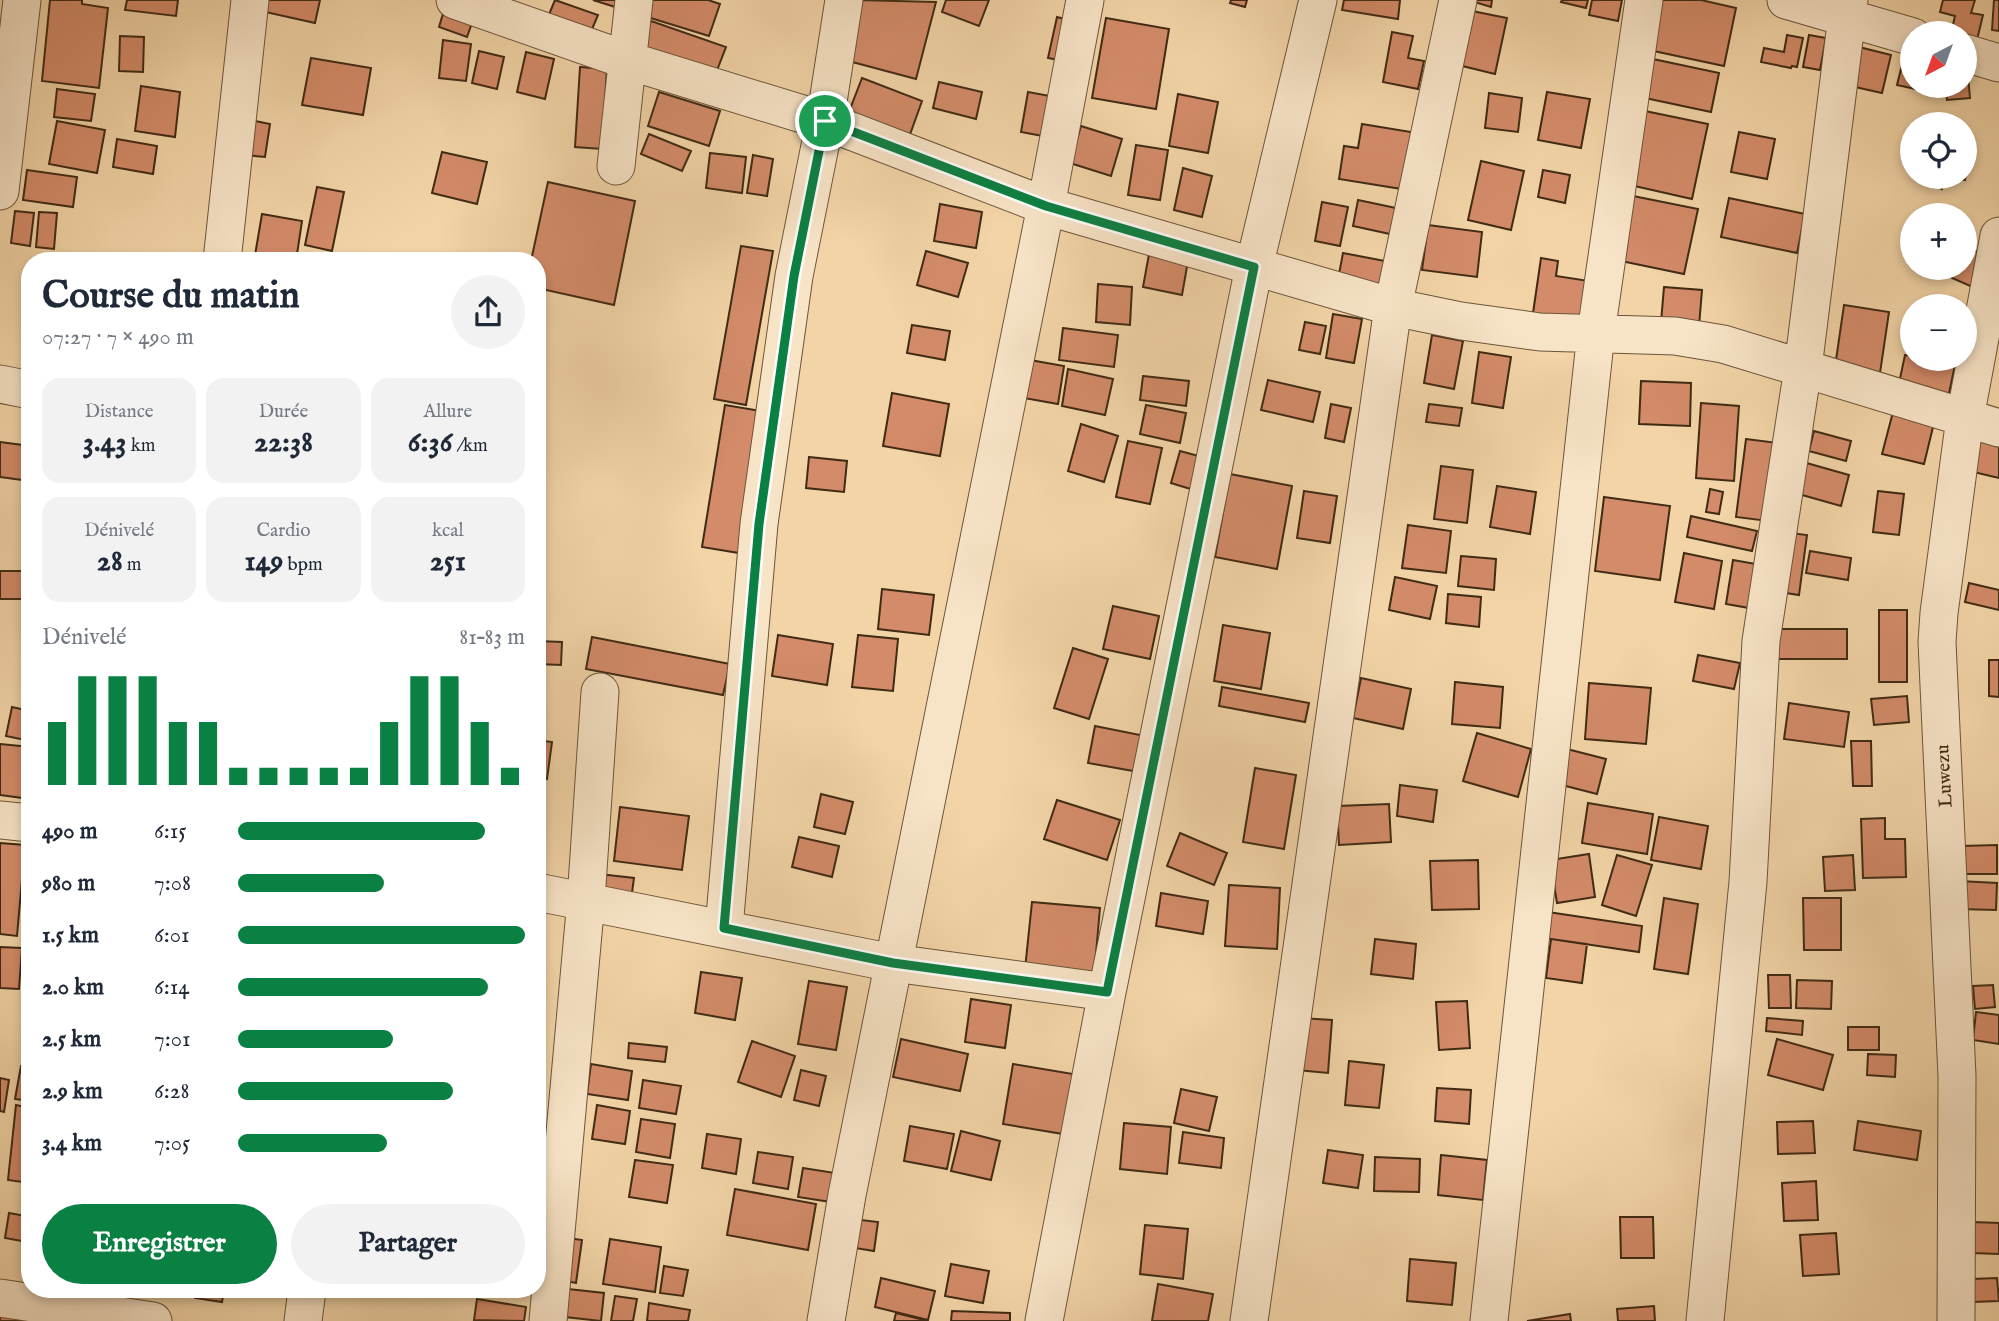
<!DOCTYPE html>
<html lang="fr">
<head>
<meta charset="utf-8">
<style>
	body { margin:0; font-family:"IM FELL English",serif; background:#f2f2f3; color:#1f2937; height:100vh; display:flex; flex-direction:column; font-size:26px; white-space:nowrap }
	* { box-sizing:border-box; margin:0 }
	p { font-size:23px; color:#747a83 }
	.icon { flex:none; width:38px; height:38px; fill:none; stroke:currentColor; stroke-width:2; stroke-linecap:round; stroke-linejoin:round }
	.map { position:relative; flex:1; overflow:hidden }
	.details { position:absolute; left:21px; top:252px; width:525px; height:1046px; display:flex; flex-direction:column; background:#fff; border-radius:28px; box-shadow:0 4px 10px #0003 }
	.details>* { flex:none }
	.needle { width:46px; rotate:221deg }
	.tools { position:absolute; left:1900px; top:21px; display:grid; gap:14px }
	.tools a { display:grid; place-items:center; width:77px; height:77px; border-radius:50%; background:#fff; box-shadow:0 4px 10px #0003; font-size:35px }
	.pin { position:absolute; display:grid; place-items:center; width:60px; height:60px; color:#fff; margin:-30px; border:4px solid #fff; border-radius:50%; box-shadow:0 2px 7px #0007 }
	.round { display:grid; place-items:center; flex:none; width:74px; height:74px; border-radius:37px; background:#f2f2f3 }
	.summary { display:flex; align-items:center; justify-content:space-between; height:119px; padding:0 21px }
	h1 { font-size:38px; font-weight:800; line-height:52px }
	.stats { display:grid; grid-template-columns:repeat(3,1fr); gap:10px; height:119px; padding:7px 21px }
	.stats div { display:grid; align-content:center; border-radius:18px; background:#f2f2f3; text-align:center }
	.stats b { font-size:30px; font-weight:800 }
	.stats small { font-size:19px; font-weight:400 }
	.stats p { font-size:19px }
	.chart { height:196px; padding:14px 21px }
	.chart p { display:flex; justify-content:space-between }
	.chart svg { width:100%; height:126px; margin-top:7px; stroke:#0b8043; stroke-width:6 }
	.action { display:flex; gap:14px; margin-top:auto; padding:14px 21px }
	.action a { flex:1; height:80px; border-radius:42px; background:#0b8043; color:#fff; font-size:28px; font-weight:800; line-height:80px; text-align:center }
	.action a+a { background:#f2f2f3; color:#1f2937 }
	ul { padding:0 21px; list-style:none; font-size:23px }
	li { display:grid; grid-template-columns:112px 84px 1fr; align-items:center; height:52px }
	li i { height:18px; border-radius:9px; background:#0b8043 }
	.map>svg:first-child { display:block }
	.building { fill:#d38b69; stroke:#402b14; stroke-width:2 }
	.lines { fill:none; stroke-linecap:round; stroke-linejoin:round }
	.street-casing { stroke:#6c5539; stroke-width:39 }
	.street { stroke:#f7e3c6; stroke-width:37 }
	.route-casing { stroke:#fff; stroke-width:14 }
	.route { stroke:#0b8043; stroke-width:9 }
	.labels { text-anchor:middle; stroke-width:7; stroke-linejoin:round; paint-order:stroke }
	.street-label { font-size:19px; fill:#402b14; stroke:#f7e3c6 }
</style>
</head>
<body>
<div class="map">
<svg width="1999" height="1321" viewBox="0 0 1999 1321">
	<rect width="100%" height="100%" fill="#f2d4a7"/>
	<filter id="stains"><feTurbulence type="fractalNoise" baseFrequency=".00286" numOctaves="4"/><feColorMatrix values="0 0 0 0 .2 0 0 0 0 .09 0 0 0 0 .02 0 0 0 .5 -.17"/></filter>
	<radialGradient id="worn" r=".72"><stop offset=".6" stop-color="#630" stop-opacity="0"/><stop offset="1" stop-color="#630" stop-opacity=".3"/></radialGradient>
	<!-- building -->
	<path class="building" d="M50 0H82V4L108 8 99 88 42 81Z
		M127 0H178L176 16 125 10Z
		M263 0H320L315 23 261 11Z
		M555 0 598 15 587 41 545 24Z
		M593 0H617L615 7Z
		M646 0H708L720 4 709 36 641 15Z
		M856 0 936 2 916 79 841 59Z
		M946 0H989L979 26 942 12Z
		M1231 0H1247L1245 7 1230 3Z
		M1344 0H1400L1398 19 1342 10Z
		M1468 0H1492L1491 7Z
		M1562 0H1588L1586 8 1561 2Z
		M1592 0H1622L1618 21 1589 15Z
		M1655 0H1701L1736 8 1724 66 1644 49Z
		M1943 0H1975L1971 13 1983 15 1976 44 1965 42V33H1951L1955 16 1940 12Z
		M1994 0H1999V31L1992 30Z
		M445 7 474 17 467 37 439 27Z
		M1467 10 1507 18 1495 74 1454 64Z
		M1057 17 1072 21 1064 61 1048 58Z
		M1106 18 1169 29 1156 109 1092 98Z
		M651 21 726 47 714 78 640 52Z
		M1392 32 1413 36 1408 58 1424 61 1418 89 1383 82Z
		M1787 35 1803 38 1797 67 1792 66 1791 68 1761 62 1764 48 1784 52Z
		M1809 35 1826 38 1820 70 1803 67Z
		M120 36 144 37 143 72 119 71Z
		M443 40 471 44 466 81 439 78Z
		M1855 46 1891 55 1882 93 1846 85Z
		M479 51 504 57 497 89 472 83Z
		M526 52 554 59 545 99 517 92Z
		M1904 57 1913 59V86H1930L1929 92 1897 85Z
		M311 58 371 68 363 115 302 105Z
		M1653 59 1719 73 1711 112 1645 98Z
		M580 67 607 69 602 149 575 147Z
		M1965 76H1968L1970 98 1947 100 1946 86H1965Z
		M862 78 922 101 908 140 847 117Z
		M939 82 982 92 976 119 933 108Z
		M141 86 180 92 175 137 135 131Z
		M57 89 95 94 91 121 54 117Z
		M659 92 720 111 709 146 648 126Z
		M1028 92 1050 96 1043 136 1021 132Z
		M1547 92 1590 99 1581 148 1538 140Z
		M1489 93 1522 98 1518 132 1485 128Z
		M1178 94 1218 102 1208 153 1169 146Z
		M1645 111 1708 124 1692 199 1630 185Z
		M250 120 270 124 265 157 245 155Z
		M57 121 105 130 97 173 49 164Z
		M1362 124 1417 133 1408 190 1339 179 1344 146 1358 148Z
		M1081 126 1122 139 1111 176 1070 163Z
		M1739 132 1775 139 1767 179 1731 172Z
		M649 134 691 151 682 171 641 154Z
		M117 139 157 146 153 174 113 167Z
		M1136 145 1168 150 1160 200 1128 195Z
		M442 152 487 162 477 204 432 193Z
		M710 153 746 157 742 193 706 188Z
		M753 155 773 159 767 196 747 193Z
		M1965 158 1969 159 1965 180 1951 177H1965Z
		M1481 161 1524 171 1511 230 1468 220Z
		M1183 168 1212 176 1202 217 1174 210Z
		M27 170 77 177 73 207 23 200Z
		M1543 170 1570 175 1565 203 1538 197Z
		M1929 177H1945L1942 189 1928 183Z
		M548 182 635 201 614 305 537 288V261H531Z
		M317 187 344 192 332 251 305 245Z
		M1633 196 1698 209 1684 274 1621 261Z
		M1729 198 1805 214 1797 253 1721 237Z
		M1358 200 1396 208 1390 234 1353 226Z
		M1322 202 1348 207 1340 246 1315 241Z
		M940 204 982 212 976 248 934 241Z
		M15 211 34 213 30 246 11 243Z
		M39 212 57 213 54 249 36 247Z
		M262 214 302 221 296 261H254Z
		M1428 225 1482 232 1477 277 1422 270Z
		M741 246 773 251 746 405 714 399Z
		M1966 247 1990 257 1977 289 1952 278 1956 268H1965Z
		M926 251 968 263 958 297 917 285Z
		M1343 253 1385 261 1379 293 1337 285Z
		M304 254 332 258 331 261H303Z
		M1149 254 1188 261 1182 295 1143 287Z
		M1541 258 1558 261 1556 276 1589 281 1583 327 1532 320Z
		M1098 284 1132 287 1130 325 1096 322Z
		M1664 287 1702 290 1699 326 1661 322Z
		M1844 305 1889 312 1879 380 1834 374Z
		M1333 314 1362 319 1354 363 1326 358Z
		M1305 322 1326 326 1320 354 1299 350Z
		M912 325 950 331 945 360 907 353Z
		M1063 328 1118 335 1114 367 1059 360Z
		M1432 335 1463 341 1454 389 1424 383Z
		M1479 352 1511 357 1503 408 1472 403Z
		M1905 355 1913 356V359H1925L1955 365 1948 398 1898 388Z
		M1030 360 1064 366 1058 404 1024 398Z
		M1068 369 1113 379 1105 415 1062 406Z
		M1143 376 1189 381 1186 406 1140 400Z
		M1268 380 1320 392 1313 422 1261 410Z
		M1641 381 1691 383 1690 426 1639 424Z
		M892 393 949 404 940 456 883 446Z
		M1701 403 1739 406 1734 481 1696 478Z
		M1331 404 1351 408 1344 442 1325 438Z
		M1429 404 1462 408 1459 426 1426 422Z
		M725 405 761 411 739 553 702 547Z
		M1146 405 1186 413 1180 443 1140 434Z
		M1893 412 1934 423 1924 464 1882 454Z
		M1081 424 1118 436 1104 482 1068 471Z
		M1975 430 1999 436V478L1965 470Z
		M1814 431 1851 441 1846 461 1809 451Z
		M1746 439 1778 443 1768 521 1736 517Z
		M1128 441 1162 448 1150 504 1116 497Z
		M0 442 30 446V481L0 477Z
		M1180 451 1206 458 1197 491 1171 483Z
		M809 457 847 461 844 492 806 488Z
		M1803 462 1849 475 1841 506 1795 493Z
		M1441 466 1473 470 1467 523 1434 519Z
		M1230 474 1292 486 1277 569 1215 557Z
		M1497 486 1536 492 1530 534 1490 527Z
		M1710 489 1723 492 1719 514 1706 512Z
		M1304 491 1337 496 1330 543 1297 538Z
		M1878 491 1904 494 1899 535 1873 532Z
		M1604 497 1670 506 1660 580 1595 571Z
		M1691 516 1757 531 1752 551 1687 537Z
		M1408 525 1451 531 1446 573 1402 568Z
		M1782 532 1807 535 1799 595 1774 591Z
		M1810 551 1851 558 1848 580 1806 573Z
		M1684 553 1722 561 1714 609 1675 602Z
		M1461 556 1496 559 1494 590 1458 586Z
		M1733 560 1756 564 1749 608 1726 604Z
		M0 571H30V599H0Z
		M1395 577 1437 586 1430 619 1389 610Z
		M1969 583 1999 590V610L1965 602Z
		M882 589 934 595 929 635 878 629Z
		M1448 594 1481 597 1479 627 1446 623Z
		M1113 606 1159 616 1150 659 1103 649Z
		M1879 610H1907V682H1879Z
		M1223 625 1270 633 1261 689 1214 681Z
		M1775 629H1847V659H1775Z
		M778 635 833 644 827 685 772 676Z
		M858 635 898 639 893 691 852 687Z
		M592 637 730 664 723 695 586 669Z
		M537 641 562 642 561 665 537 664Z
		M1073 648 1108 659 1089 719 1054 708Z
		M1698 655 1740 663 1734 689 1693 681Z
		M1989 660H1999V697L1989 696Z
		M1361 678 1411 689 1403 729 1353 718Z
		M1455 682 1503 687 1500 728 1452 724Z
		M1589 683 1651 688 1646 744 1585 739Z
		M1222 687 1309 703 1305 722 1219 706Z
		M1907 696 1909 722 1874 725 1871 699Z
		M1789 703 1849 712 1844 747 1784 739Z
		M12 707 30 711V741L6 736Z
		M1095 726 1145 736 1139 772 1088 763Z
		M1477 733 1531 749 1518 797 1463 781Z
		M537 740 552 742 547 779 537 777Z
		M1851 741H1871L1872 786H1853Z
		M0 744 30 747V799L0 795Z
		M1563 748 1606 759 1597 794 1554 783Z
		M1255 768 1296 775 1284 849 1243 842Z
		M1400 785 1437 790 1433 822 1397 816Z
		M821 794 853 802 845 834 814 827Z
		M1057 800 1120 820 1107 860 1044 839Z
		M1588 803 1653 814 1647 854 1582 843Z
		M1389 804 1391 842 1339 845 1337 806Z
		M620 807 689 816 682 870 614 861Z
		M1659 817 1708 826 1701 869 1651 860Z
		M1885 818V839H1905L1906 877 1863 878 1861 819Z
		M1180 833 1227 853 1214 885 1167 866Z
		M799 837 839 846 832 877 792 867Z
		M0 843 25 845 17 936 0 934Z
		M1997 845V874H1961V846Z
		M1589 854 1595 897 1557 903 1550 860Z
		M1617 855 1652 865 1636 916 1602 905Z
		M1853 855 1855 890 1825 891 1823 857Z
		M1478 860 1479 909 1432 910 1430 861Z
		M599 874 634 878 631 900 596 895Z
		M1959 881 1997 883 1996 910 1958 909Z
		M1229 885 1280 888 1277 949 1225 946Z
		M1161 893 1208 901 1203 934 1156 926Z
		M1664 898 1698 904 1688 974 1654 969Z
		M1803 898H1841V950H1804Z
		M1032 902 1100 908 1094 976 1025 969Z
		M1548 912 1642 926 1639 952 1544 938Z
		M1375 939 1416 944 1413 979 1371 974Z
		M1551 939 1587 944 1582 983 1546 978Z
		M0 947 22 948 19 989 0 988Z
		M30 956V1008L24 1007Z
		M701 972 742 978 735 1020 695 1013Z
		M1768 975H1790L1791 1008H1769Z
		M1797 980 1832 981 1831 1009 1796 1008Z
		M809 981 847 987 836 1050 798 1044Z
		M1993 985 1995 1007 1975 1009 1973 986Z
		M971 999 1011 1005 1005 1048 965 1042Z
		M1467 1001 1470 1048 1439 1050 1436 1002Z
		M1976 1012 1999 1015V1044L1973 1040Z
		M1300 1018 1332 1020 1328 1073 1297 1070Z
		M1767 1018 1803 1021 1802 1035 1766 1031Z
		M1848 1027H1879V1050H1848Z
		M901 1039 968 1054 960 1091 893 1077Z
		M1777 1039 1833 1055 1823 1090 1768 1075Z
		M752 1041 795 1056 781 1097 738 1082Z
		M537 1042 545 1043 541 1073H537Z
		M629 1043 667 1047 665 1062 628 1058Z
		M1868 1054 1896 1055 1895 1077 1867 1075Z
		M1349 1061 1384 1065 1379 1108 1345 1105Z
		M591 1064 632 1071 628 1100 587 1094Z
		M1013 1064 1073 1074 1063 1134 1003 1124Z
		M21 1066 30 1068V1101L15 1099Z
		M801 1070 826 1076 819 1106 794 1100Z
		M0 1078 9 1080 4 1112 0 1111Z
		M643 1080 681 1086 676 1114 639 1108Z
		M1437 1088 1471 1090 1469 1124 1435 1121Z
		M1181 1089 1217 1097 1209 1131 1174 1123Z
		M16 1105 30 1108V1183L8 1180Z
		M597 1105 630 1111 625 1144 592 1139Z
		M641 1119 675 1124 670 1158 636 1152Z
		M1813 1121 1815 1153 1778 1154 1777 1122Z
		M1858 1121 1921 1131 1917 1160 1854 1150Z
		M1124 1123 1171 1127 1167 1174 1120 1169Z
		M910 1126 954 1134 947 1169 904 1161Z
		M961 1131 1000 1141 991 1180 951 1171Z
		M1183 1132 1224 1138 1221 1168 1179 1163Z
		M707 1134 741 1139 736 1174 702 1168Z
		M1328 1150 1363 1155 1358 1188 1323 1183Z
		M758 1152 793 1157 788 1189 753 1183Z
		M1441 1155 1487 1160 1483 1200 1438 1195Z
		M1375 1157 1420 1159 1419 1192 1374 1191Z
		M635 1160 673 1165 667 1203 629 1197Z
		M803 1168 835 1173 831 1202 798 1197Z
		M1816 1181 1818 1220 1784 1221 1782 1183Z
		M735 1189 816 1204 808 1250 727 1235Z
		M9 1213 26 1216 22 1241 5 1238Z
		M1620 1217H1653L1654 1258H1621Z
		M853 1219 878 1222 874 1251 849 1247Z
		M1973 1222 1999 1223V1254L1972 1253Z
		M1145 1225 1188 1229 1183 1279 1140 1274Z
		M1836 1233 1839 1274 1803 1276 1800 1235Z
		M568 1238 582 1240 576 1283 562 1280Z
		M610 1239 661 1247 655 1292 603 1284Z
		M1410 1259 1456 1263 1452 1305 1407 1301Z
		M951 1264 989 1271 983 1303 945 1296Z
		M664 1266 688 1270 683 1296 660 1293Z
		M881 1278 935 1291 928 1320 875 1307Z
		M1997 1278 1999 1301 1973 1302 1972 1279Z
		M1158 1284 1213 1294 1208 1321H1152Z
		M568 1289 604 1293 601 1321 565 1317Z
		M196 1290H224L222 1302 195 1298Z
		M364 1290H399L398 1295Z
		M615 1296 637 1299 633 1321H611Z
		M477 1299 526 1307 524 1321 474 1320Z
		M649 1303 690 1310 688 1321H647Z
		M1654 1306 1655 1321H1618L1617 1309Z
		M952 1311 1010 1313V1321H951Z
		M896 1313 928 1321H894Z
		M1570 1314 1571 1321H1527Z
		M0 1315 22 1319 21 1321H0Z"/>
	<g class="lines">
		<!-- street casing -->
		<g class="street-casing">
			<path id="street" d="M455 0 626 60 825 121 1046 206 1393 307 1461 321 1540 332 1675 336 1723 344 1999 428
				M1786 0 1913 37
				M1965 53 1999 63
				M616 166 634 0
				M0 191 22 0
				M222 261 250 0
				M0 384 30 390
				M0 820 30 823
				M537 892 893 963 1107 992
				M724 928 759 524 794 276 825 121 844 0
				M0 1298 153 1321
				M303 1321 307 1290
				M548 1321 586 900 600 692
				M826 1321 847 1195 1046 206 1085 0
				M1044 1321 1107 992 1254 267 1318 0
				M1249 1321 1393 307 1458 0
				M1489 1321 1596 333 1644 0
				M1705 1321 1748 882 1761 641 1803 368 1849 0
				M1956 1321 1957 1076 1937 642 1939 613 1965 418 1999 236"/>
		</g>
		<!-- street -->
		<use href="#street" class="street"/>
	</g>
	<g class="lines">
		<!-- route casing -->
		<g class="route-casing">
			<path id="route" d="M825 121 1046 206 1254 267 1107 992 893 963 724 928 759 524 794 276Z"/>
		</g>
		<!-- route -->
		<use href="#route" class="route"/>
	</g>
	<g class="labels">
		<!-- street labels -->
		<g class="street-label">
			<text transform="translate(1943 776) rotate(-93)" y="7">Luwezu</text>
		</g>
	</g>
	<rect width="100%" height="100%" filter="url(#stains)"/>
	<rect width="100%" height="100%" fill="url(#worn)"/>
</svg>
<div class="tools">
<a><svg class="needle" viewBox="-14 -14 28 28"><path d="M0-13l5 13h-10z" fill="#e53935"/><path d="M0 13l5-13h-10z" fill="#747a83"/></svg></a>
<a><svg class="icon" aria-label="locate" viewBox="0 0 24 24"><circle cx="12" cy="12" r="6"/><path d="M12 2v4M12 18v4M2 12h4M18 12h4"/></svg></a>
<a>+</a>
<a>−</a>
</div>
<div class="pin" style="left:825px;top:121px;background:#1e9e55"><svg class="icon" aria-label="arrive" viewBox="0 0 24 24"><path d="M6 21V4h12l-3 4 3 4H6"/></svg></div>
<section class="details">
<div class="summary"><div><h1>Course du matin</h1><p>07:27 · 7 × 490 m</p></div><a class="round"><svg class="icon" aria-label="share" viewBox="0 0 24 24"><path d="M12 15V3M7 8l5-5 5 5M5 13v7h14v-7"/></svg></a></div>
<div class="stats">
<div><p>Distance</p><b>3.43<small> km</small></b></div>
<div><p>Durée</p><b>22:38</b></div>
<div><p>Allure</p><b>6:36<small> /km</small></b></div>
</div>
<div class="stats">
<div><p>Dénivelé</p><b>28<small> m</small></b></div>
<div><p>Cardio</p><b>149<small> bpm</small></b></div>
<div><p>kcal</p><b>251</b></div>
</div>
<div class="chart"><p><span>Dénivelé</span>81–83 m</p>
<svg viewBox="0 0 160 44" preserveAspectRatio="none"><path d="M5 44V22M15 44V6M25 44V6M35 44V6M45 44V22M55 44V22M65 44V38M75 44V38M85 44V38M95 44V38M105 44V38M115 44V22M125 44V6M135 44V6M145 44V22M155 44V38"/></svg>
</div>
<ul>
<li><b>490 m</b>6:15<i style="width:86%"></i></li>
<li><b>980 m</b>7:08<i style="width:51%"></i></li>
<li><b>1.5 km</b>6:01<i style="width:100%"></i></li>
<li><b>2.0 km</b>6:14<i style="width:87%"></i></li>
<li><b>2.5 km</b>7:01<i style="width:54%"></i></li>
<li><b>2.9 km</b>6:28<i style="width:75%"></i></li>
<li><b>3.4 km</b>7:05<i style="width:52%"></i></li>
</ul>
<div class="action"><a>Enregistrer</a><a>Partager</a></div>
</section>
</div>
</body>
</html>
